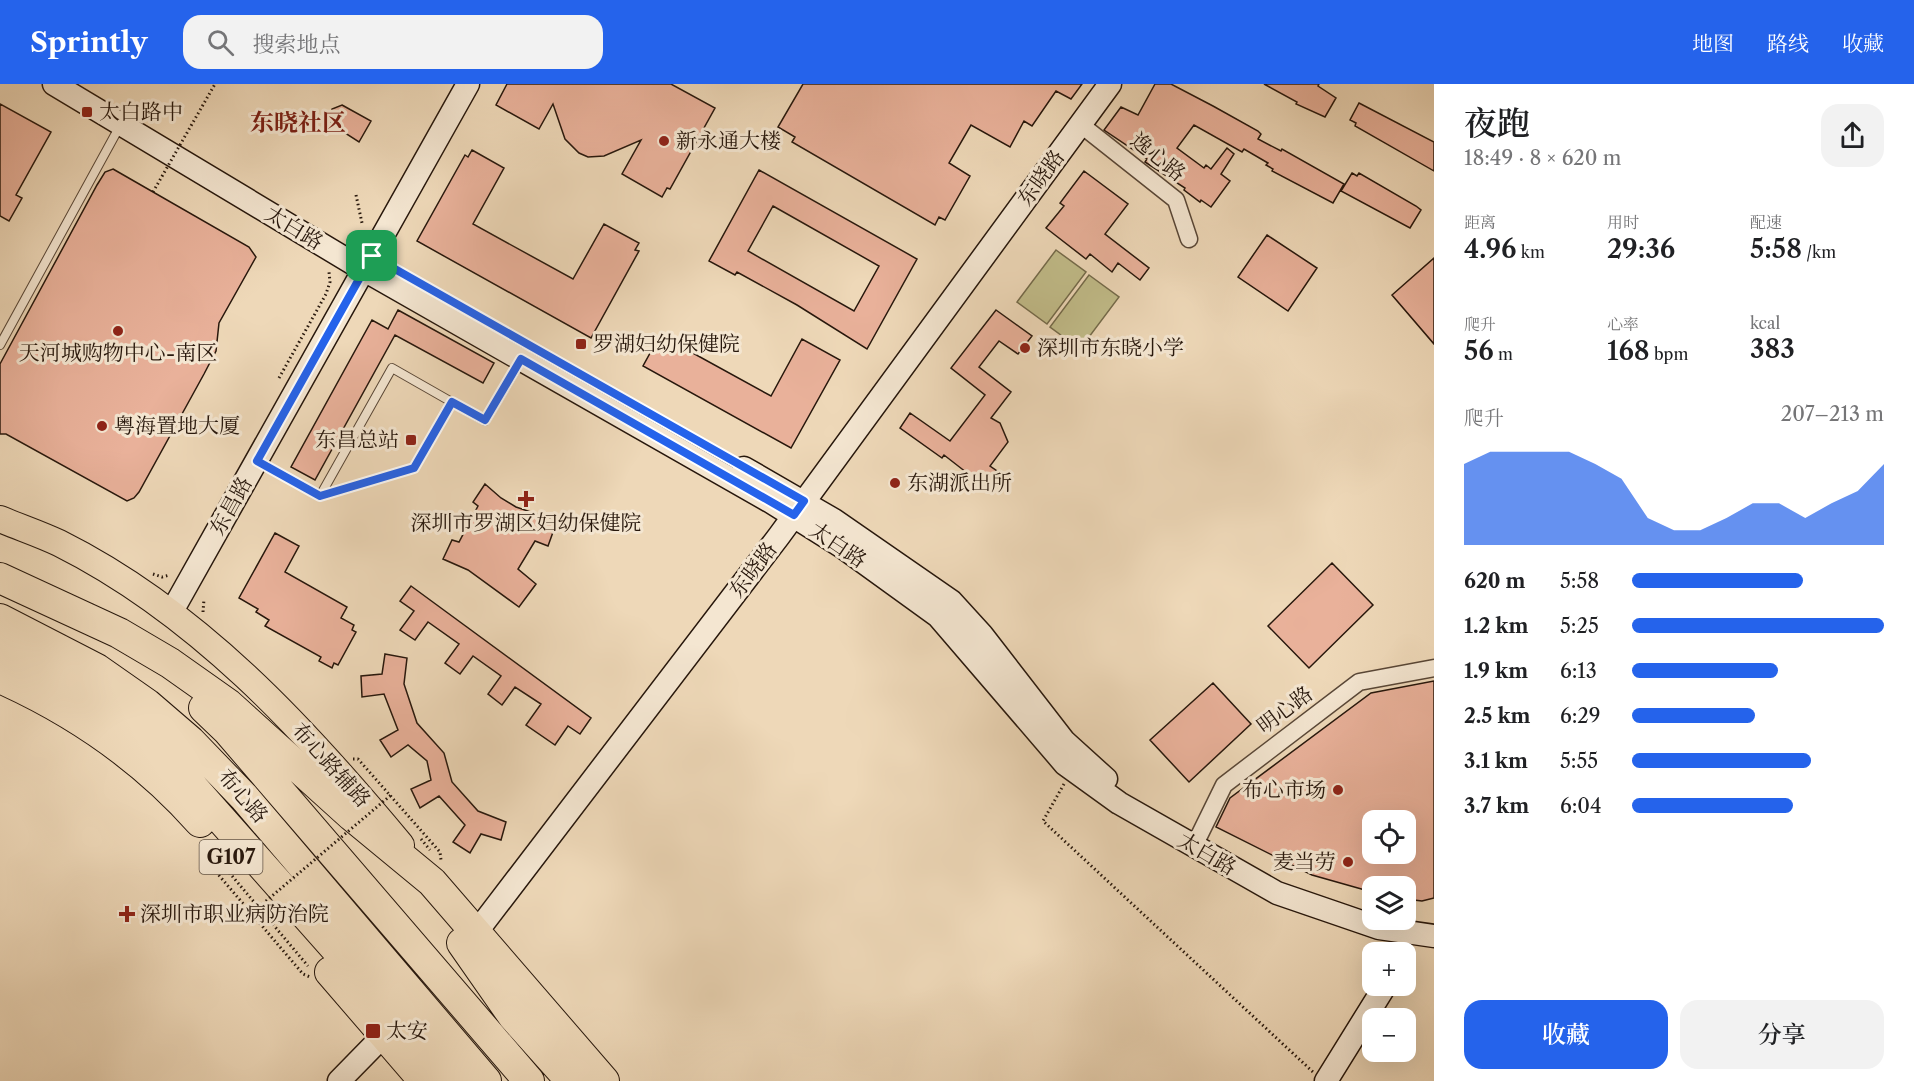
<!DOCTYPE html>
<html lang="zh">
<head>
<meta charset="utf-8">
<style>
	body { margin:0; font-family:"Libre Caslon Text","Noto Serif SC",serif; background:#f2f2f2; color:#202124; height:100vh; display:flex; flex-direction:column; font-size:22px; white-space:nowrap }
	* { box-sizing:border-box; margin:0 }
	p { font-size:20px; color:#757577 }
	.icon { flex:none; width:33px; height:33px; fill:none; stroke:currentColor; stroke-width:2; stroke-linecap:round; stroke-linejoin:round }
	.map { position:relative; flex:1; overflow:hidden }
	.panel { display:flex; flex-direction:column; background:#fff; width:480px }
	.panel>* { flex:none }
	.fabs { position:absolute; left:1362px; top:726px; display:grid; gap:12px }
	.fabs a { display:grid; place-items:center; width:54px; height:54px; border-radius:12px; background:#fff; box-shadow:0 6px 24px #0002; font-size:30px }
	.pin { position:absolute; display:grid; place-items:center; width:51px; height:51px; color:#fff; margin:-26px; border-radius:12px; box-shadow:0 3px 9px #0006 }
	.round { display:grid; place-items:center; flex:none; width:63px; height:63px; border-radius:18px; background:#f2f2f2 }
	.headline { display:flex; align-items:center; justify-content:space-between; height:102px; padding:0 30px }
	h1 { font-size:33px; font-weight:600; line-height:45px }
	.figures { display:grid; grid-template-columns:repeat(3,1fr); gap:9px; height:102px; padding:6px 30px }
	.figures div { display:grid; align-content:center }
	.figures b { font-size:26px; font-weight:600 }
	.figures small { font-size:16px; font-weight:400 }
	.figures p { font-size:16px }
	.chart { height:168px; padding:12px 30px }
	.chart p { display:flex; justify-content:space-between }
	.chart svg { width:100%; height:108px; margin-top:6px; fill:#2563eb; opacity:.7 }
	.primary-button { display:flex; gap:12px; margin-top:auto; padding:12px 30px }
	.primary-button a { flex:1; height:69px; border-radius:18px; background:#2563eb; color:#fff; font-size:24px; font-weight:600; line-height:69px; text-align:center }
	.primary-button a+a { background:#f2f2f2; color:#202124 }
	ul { padding:0 30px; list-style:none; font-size:20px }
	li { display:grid; grid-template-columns:96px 72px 1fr; align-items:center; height:45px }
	li i { height:15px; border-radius:8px; background:#2563eb }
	header { display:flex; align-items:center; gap:36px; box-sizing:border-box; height:84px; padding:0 30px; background:#2563eb; color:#fff }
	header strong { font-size:28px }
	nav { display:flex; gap:33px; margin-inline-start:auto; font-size:21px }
	.search { width:420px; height:54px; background:#f2f2f2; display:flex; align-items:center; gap:15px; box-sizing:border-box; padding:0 21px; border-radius:18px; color:#757577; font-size:22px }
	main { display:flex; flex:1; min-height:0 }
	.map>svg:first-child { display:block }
	.pitch { fill:#c1bc89; stroke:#746a4a; stroke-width:1.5 }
	.building { fill:#e9b19a; stroke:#27170c; stroke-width:1.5; fill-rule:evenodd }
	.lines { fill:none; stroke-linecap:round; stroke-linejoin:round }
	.lane-casing { stroke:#594737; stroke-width:10 }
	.street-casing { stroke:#594737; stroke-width:19 }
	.secondary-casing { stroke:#27170c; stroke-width:25 }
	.primary-casing { stroke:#27170c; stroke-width:28 }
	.highway-casing { stroke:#27170c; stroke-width:32 }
	.path { stroke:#27170c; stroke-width:3; stroke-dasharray:1.5 3; stroke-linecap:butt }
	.lane { stroke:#f4e6d1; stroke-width:8 }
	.street { stroke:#f4e6d1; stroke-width:16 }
	.secondary { stroke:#f4e6d1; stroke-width:22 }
	.primary { stroke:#eed8b8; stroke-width:26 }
	.highway { stroke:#eed8b8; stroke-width:30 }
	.path-bridge { stroke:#27170c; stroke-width:3; stroke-dasharray:1.5 3; stroke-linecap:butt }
	.route-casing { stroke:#fff; stroke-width:12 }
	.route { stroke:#2563eb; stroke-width:8 }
	.poi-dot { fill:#8f2418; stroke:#f4e6d1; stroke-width:2 }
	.labels { text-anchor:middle; stroke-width:6; stroke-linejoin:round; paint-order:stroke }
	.shield { fill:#f4e6d1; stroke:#645547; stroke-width:1.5 }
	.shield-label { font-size:20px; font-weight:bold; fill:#27170c }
	.poi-label { font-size:21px; fill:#27170c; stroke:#f4e6d1; text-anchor:start }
	.street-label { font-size:21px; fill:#27170c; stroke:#f4e6d1 }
	.quarter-label { font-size:24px; font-weight:bold; fill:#7a1f14; stroke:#f4e6d1 }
</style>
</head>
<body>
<header>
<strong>Sprintly</strong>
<div class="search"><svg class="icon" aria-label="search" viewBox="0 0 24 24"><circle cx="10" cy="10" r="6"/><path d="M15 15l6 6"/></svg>搜索地点</div>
<nav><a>地图</a><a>路线</a><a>收藏</a></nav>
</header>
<main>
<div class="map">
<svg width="1434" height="997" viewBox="0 0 1434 997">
	<rect width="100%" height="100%" fill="#eed8b8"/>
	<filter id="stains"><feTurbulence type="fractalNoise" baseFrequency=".00333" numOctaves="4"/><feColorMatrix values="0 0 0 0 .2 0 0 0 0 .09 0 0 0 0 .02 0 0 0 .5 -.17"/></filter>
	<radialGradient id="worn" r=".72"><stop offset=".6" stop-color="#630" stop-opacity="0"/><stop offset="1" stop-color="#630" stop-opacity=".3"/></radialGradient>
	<!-- pitch -->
	<path class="pitch" d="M1056 166 1086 188 1047 240 1017 218Z
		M1089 191 1119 213 1080 265 1050 243Z"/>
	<!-- building -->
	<path class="building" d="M507 0H671L715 24 670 105 667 104 662 113 622 90 641 56 604 72 588 73 579 69 565 55 553 20 539 45 496 21Z
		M803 0H1082L1071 15 1056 7 1032 42 1024 37 1010 63 971 41 949 79 970 92 945 136 939 133 935 141 792 58 795 53 778 43Z
		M1155 0H1171L1213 22 1258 47 1261 50 1258 55 1281 67 1282 65 1344 100 1333 119 1272 87 1273 85 1266 81 1268 79 1244 65 1242 68 1194 41 1177 64 1204 84 1206 81 1211 85 1227 64 1234 70 1221 90 1230 97 1211 123 1201 116 1200 118 1184 106 1185 104 1145 78 1147 75 1104 46 1121 23 1138 31Z
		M1264 0H1319L1318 2 1336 14 1325 33 1296 20 1297 18Z
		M1359 19 1434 58V87L1355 42 1356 39 1350 36Z
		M0 20 51 48 16 111 22 114 9 137 0 132Z
		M342 21 371 37 359 58 331 40 329 35 332 25Z
		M472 66 504 84 473 140 573 195 604 140 639 159 635 166 639 167 591 254 417 157 465 71 468 73Z
		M113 85 249 163 256 173 219 239 216 267 204 290 139 408 134 414 127 417 6 350H0V280L97 101 105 88Z
		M759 86 917 175 867 265 797 221 737 188 735 191 709 177ZM773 122 879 182 854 227 748 167Z
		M1084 87 1128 120 1105 150 1149 184 1140 196 1118 179 1112 188 1090 170 1086 175 1046 144 1064 122 1060 119Z
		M1352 89 1357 92 1359 89 1416 122 1421 126 1410 144 1341 107Z
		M1267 151 1317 184 1288 227 1238 193Z
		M1434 174V260L1392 211Z
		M398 226 494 279 483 299 395 251 315 396 291 383 372 236 388 245Z
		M996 226 1032 252 1018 270 999 257 979 283 1011 308 991 334 1000 339 1008 358 990 382 1000 389 989 406 944 371 942 374 900 344 910 329 950 357 985 311 951 284Z
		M660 251 771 312 802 255 840 276 791 364 643 282Z
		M485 400 501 414 516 423 557 437 548 462 535 457 518 485 536 500 519 523 468 486 443 475 452 456 459 458 478 422 473 418Z
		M275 449 299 462 285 488 347 523 341 534 354 541 352 546 356 548 338 581 334 579 332 584 319 577 321 573 265 542 269 536 256 528 258 525 239 514Z
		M1332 479 1373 521 1309 584 1268 542Z
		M411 502 591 634 580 650 568 642 555 661 526 641 541 620 515 603 502 621 488 610 501 592 473 572 460 590 445 579 459 560 428 538 415 556 400 546 414 527 400 517Z
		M385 570 407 574 404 600 417 639 444 669 452 698 478 727 506 738 501 756 481 750 470 769 453 758 465 741 439 712 420 724 411 705 431 696 427 677 408 661 391 673 380 656 398 646 384 610 362 613 361 592 382 590Z
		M1434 597V814L1422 817 1406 815V802H1372V808L1312 791 1216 743 1230 714 1371 609ZM1372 736H1406V770H1372Z
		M1213 599 1251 640 1189 698 1150 656Z"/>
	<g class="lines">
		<!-- lane casing -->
		<g class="lane-casing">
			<path id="lane" d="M0 261 121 40
				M258 377 320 412 414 384 452 318
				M320 412 392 284 485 337 529 263"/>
		</g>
		<!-- street casing -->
		<g class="street-casing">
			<path id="street" d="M1080 40 1176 116 1189 155
				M1199 752 1224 701 1359 598 1434 584"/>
		</g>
		<!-- secondary casing -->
		<g class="secondary-casing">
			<path id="secondary" d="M54 0 364 186 771 418 844 464 938 532 1065 680 1119 719 1277 809 1379 844 1434 852
				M744 384 834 436 951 517 982 551 1064 657 1106 695
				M171 529 468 0
				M475 850 779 452 1110 0
				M339 997 384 951
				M1326 997 1385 902"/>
		</g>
		<!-- primary casing -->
		<g class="primary-casing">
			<path id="primary" d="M0 435C19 443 40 450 59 459 197 528 304 644 401 761"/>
		</g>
		<!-- highway casing -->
		<g class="highway-casing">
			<path id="highway" d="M0 494 119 549 170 579 228 620 352 732 432 798 604 997
				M0 535 97 585 147 620 190 657 244 713 486 997
				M0 566C56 595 111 624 159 665L453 997
				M0 594C76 628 145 676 200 738
				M204 624 228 647 529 997
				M462 859 513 932 571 997
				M330 888 424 997"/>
		</g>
		<!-- path -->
		<path class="path" d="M356 111 362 139
			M279 294 326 210 330 198 329 188
			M153 490 162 493 170 491
			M203 528 204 515
			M353 675H358L440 768 441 776
			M1064 700 1043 737 1313 988
			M421 755 430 766
			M204 759 211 782 303 890 310 893
			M206 761 308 882"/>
		<!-- lane -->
		<use href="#lane" class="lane"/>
		<!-- street -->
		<use href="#street" class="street"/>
		<!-- secondary -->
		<use href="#secondary" class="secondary"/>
		<!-- primary -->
		<use href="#primary" class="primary"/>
		<!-- highway -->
		<use href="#highway" class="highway"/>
		<!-- path-bridge -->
		<path class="path-bridge" d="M153 108 215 0
			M259 823 391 711"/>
	</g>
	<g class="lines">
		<!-- route casing -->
		<g class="route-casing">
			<path id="route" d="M372 172 804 417 794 431 521 275 485 336 452 318 414 384 320 412 257 377Z"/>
		</g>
		<!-- route -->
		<use href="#route" class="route"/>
	</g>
	<!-- markers -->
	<g class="poi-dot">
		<rect x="81" y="22" width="12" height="12" rx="3"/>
		<circle cx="664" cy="57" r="6"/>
		<circle cx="118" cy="247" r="6"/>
		<rect x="575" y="254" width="12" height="12" rx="3"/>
		<circle cx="1025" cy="264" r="6"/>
		<circle cx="102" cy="342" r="6"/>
		<rect x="405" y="350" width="12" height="12" rx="3"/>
		<circle cx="895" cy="399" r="6"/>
		<path d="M523 406h6v6h6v6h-6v6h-6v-6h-6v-6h6z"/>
		<circle cx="1338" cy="706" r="6"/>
		<circle cx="1348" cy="778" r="6"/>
		<path d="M124 821h6v6h6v6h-6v6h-6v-6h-6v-6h6z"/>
		<rect x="365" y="939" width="16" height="16" rx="3"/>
	</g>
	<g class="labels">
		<!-- shield labels -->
		<rect class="shield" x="199.5" y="756" width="63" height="34" rx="4.5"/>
		<g class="shield-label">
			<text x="231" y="780">G107</text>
		</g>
		<!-- poi labels -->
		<g class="poi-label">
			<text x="99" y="35">太白路中</text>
			<text x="676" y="64">新永通大楼</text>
			<text x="593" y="267">罗湖妇幼保健院</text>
			<text x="1037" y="271">深圳市东晓小学</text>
			<text x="118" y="276" text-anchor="middle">天河城购物中心-南区</text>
			<text x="114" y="349">粤海置地大厦</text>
			<text x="399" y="363" text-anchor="end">东昌总站</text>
			<text x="907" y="406">东湖派出所</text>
			<text x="526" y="446" text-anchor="middle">深圳市罗湖区妇幼保健院</text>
			<text x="1326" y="713" text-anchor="end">布心市场</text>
			<text x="1336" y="785" text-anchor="end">麦当劳</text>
			<text x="140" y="837">深圳市职业病防治院</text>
			<text x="386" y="954">太安</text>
		</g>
		<!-- street labels -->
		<g class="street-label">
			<text transform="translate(1158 73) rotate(39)" y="7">逸心路</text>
			<text transform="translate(1041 94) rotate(-54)" y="7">东晓路</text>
			<text transform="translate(294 144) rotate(31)" y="7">太白路</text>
			<text transform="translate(231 422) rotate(-61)" y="7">东昌路</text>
			<text transform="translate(838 461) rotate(34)" y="7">太白路</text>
			<text transform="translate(753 486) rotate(-53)" y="7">东晓路</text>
			<text transform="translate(1285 626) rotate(-37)" y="7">明心路</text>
			<text transform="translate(331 681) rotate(48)" y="7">布心路辅路</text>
			<text transform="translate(243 712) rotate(49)" y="7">布心路</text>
			<text transform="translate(1207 770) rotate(30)" y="7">太白路</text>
		</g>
		<!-- quarter labels -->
		<g class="quarter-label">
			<text x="298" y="47">东晓社区</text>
		</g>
	</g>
	<rect width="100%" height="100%" filter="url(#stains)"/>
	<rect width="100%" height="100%" fill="url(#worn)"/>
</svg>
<div class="fabs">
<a><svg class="icon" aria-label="locate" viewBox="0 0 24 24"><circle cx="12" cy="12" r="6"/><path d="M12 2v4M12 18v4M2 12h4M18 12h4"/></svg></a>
<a><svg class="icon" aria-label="layers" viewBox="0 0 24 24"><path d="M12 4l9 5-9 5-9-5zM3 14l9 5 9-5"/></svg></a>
<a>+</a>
<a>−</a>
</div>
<div class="pin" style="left:372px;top:172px;background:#1e9e55"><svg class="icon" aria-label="arrive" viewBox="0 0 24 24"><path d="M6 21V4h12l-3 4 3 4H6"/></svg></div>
</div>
<section class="panel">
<div class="headline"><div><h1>夜跑</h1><p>18:49 · 8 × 620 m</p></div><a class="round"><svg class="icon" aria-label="share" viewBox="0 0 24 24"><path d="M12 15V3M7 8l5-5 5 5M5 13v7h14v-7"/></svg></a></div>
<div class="figures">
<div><p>距离</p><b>4.96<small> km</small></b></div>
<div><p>用时</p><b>29:36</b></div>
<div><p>配速</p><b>5:58<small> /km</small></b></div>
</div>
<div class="figures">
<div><p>爬升</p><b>56<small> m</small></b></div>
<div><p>心率</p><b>168<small> bpm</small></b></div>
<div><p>kcal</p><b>383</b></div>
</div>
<div class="chart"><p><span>爬升</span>207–213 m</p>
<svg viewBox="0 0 160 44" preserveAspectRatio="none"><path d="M0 44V11L10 6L20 6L30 6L40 6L50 11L60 17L70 33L80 38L90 38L100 33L110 27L120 27L130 33L140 27L150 22L160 11V44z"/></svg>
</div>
<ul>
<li><b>620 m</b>5:58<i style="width:68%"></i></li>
<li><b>1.2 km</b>5:25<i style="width:100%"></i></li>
<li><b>1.9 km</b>6:13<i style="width:58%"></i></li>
<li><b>2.5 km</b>6:29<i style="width:49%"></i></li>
<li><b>3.1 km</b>5:55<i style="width:71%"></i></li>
<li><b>3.7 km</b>6:04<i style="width:64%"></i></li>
</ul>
<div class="primary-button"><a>收藏</a><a>分享</a></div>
</section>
</main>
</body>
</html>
